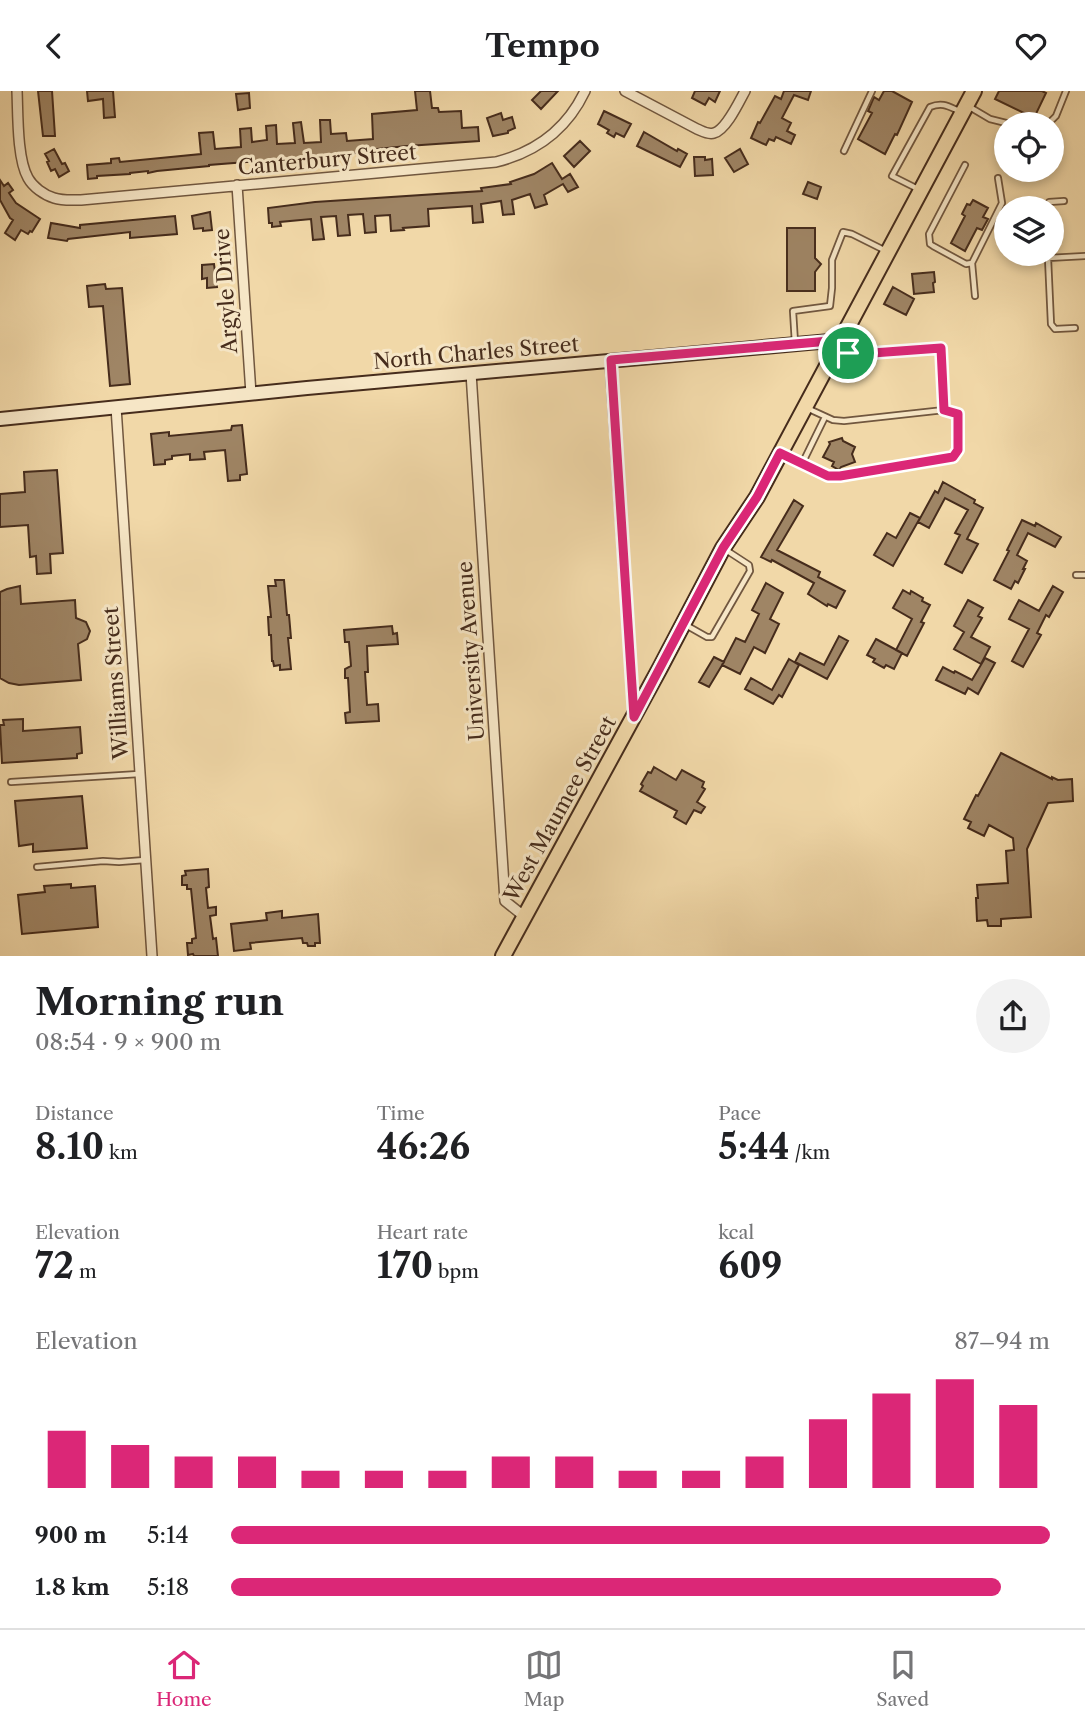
<!DOCTYPE html>
<html lang="en">
<head>
<meta charset="utf-8">
<style>
	body { margin:0; font-family:"Libre Caslon Text",serif; background:#f2f2f2; color:#202124; height:100vh; display:flex; flex-direction:column; font-size:26px; white-space:nowrap }
	* { box-sizing:border-box; margin:0 }
	p { font-size:23px; color:#757577 }
	.icon { flex:none; width:38px; height:38px; fill:none; stroke:currentColor; stroke-width:2; stroke-linecap:round; stroke-linejoin:round }
	.map { position:relative; height:865px; overflow:hidden }
	.sheet { display:flex; flex-direction:column; background:#fff; flex:1 }
	.sheet>* { flex:none }
	.fabs { position:absolute; left:994px; top:21px; display:grid; gap:14px }
	.fabs a { display:grid; place-items:center; width:70px; height:70px; border-radius:50%; background:#fff; box-shadow:0 4px 10px #0003; font-size:35px }
	.pin { position:absolute; display:grid; place-items:center; width:60px; height:60px; color:#fff; margin:-30px; border:4px solid #fff; border-radius:50%; box-shadow:0 2px 7px #0007 }
	.round { display:grid; place-items:center; flex:none; width:74px; height:74px; border-radius:37px; background:#f2f2f2 }
	.headline { display:flex; align-items:center; justify-content:space-between; height:119px; padding:0 35px }
	h1 { font-size:38px; font-weight:800; line-height:52px }
	.figures { display:grid; grid-template-columns:repeat(3,1fr); gap:10px; height:119px; padding:7px 35px }
	.figures div { display:grid; align-content:center }
	.figures b { font-size:35px; font-weight:800 }
	.figures small { font-size:19px; font-weight:400 }
	.figures p { font-size:19px }
	.chart { height:196px; padding:14px 35px }
	.chart p { display:flex; justify-content:space-between }
	.chart svg { width:100%; height:126px; margin-top:7px; stroke:#db2777; stroke-width:6 }
	ul { padding:0 35px; list-style:none; font-size:23px }
	li { display:grid; grid-template-columns:112px 84px 1fr; align-items:center; height:52px }
	li i { height:18px; border-radius:9px; background:#db2777 }
	header { display:flex; justify-content:space-between; align-items:center; height:91px; padding:0 35px; background:#fff; font-size:32px; font-weight:800 }
	.menu { display:flex; justify-content:space-around; align-items:center; height:98px; border-top:2px solid #e0e0e0; background:#fff; font-size:19px; color:#757577 }
	.menu a { display:grid; justify-items:center; gap:4px }
	.menu .on { color:#db2777 }
	.map>svg:first-child { display:block }
	.building { fill:#9f8565; stroke:#462c1c; stroke-width:2 }
	.lines { fill:none; stroke-linecap:round; stroke-linejoin:round }
	.lane-casing { stroke:#71573f; stroke-width:8 }
	.street-casing { stroke:#71573f; stroke-width:12 }
	.secondary-casing { stroke:#462c1c; stroke-width:16 }
	.primary-casing { stroke:#462c1c; stroke-width:18 }
	.lane { stroke:#f6e6c6; stroke-width:4.5 }
	.street { stroke:#f6e6c6; stroke-width:9 }
	.secondary { stroke:#f6e6c6; stroke-width:12 }
	.primary { stroke:#f1d8a8; stroke-width:14 }
	.route-casing { stroke:#fff; stroke-width:14 }
	.route { stroke:#db2777; stroke-width:9 }
	.labels { text-anchor:middle; stroke-width:6; stroke-linejoin:round; paint-order:stroke }
	.street-label { font-size:21px; fill:#462c1c; stroke:#f6e6c6 }
</style>
</head>
<body>
<header><svg class="icon" aria-label="back" viewBox="0 0 24 24"><path d="M15 5l-7 7 7 7"/></svg>Tempo<svg class="icon" aria-label="heart" viewBox="0 0 24 24"><path d="M12 20l-8-8c-3-5 5-10 8-4 3-6 11-1 8 4z"/></svg></header>
<div class="map">
<svg width="1085" height="865" viewBox="0 0 1085 865">
	<rect width="100%" height="100%" fill="#f1d8a8"/>
	<filter id="stains"><feTurbulence type="fractalNoise" baseFrequency=".00286" numOctaves="4"/><feColorMatrix values="0 0 0 0 .2 0 0 0 0 .09 0 0 0 0 .02 0 0 0 .5 -.17"/></filter>
	<radialGradient id="worn" r=".72"><stop offset=".6" stop-color="#630" stop-opacity="0"/><stop offset="1" stop-color="#630" stop-opacity=".3"/></radialGradient>
	<!-- building -->
	<path class="building" d="M38 0H52L55 45H43Z
		M87 0H113L115 26 104 27 103 8 88 10Z
		M415 0H430L432 17H438L439 21 461 20 462 37 478 36 479 50 407 55 368 59V61L209 74V75L157 80 148 82V80L130 82V83L97 85V87L88 88 87 74 111 72V68L119 67 120 71 201 63 199 42 213 41 215 58 241 56 240 38 251 37 252 51 267 49 266 35 276 34 277 53 295 52 293 32 301 31 304 52 321 51 320 29H330L331 43 346 42 347 50 373 48 372 23 417 19Z
		M541 0H558L541 18 532 9Z
		M695 0H720L715 11 709 7 705 14 692 7Z
		M784 0H811L808 9 794 4 782 27 791 32 787 40 795 44 791 53 776 46 774 50 769 48 766 54 751 47 758 31 760 32 775 5 781 8Z
		M884 0H892L912 11 897 44 895 43 885 63 858 48 872 22 868 20 874 6 879 9Z
		M999 0H1042L1046 2 1034 27 995 8Z
		M249 2 250 17 238 19 236 3Z
		M604 20 631 33 624 46 616 42 614 46 607 42 609 39 598 33Z
		M501 22 503 29 512 26 515 37 508 40V42L493 45 487 27Z
		M644 41 677 60 678 58 687 63 680 76 637 55Z
		M580 50 590 60 574 76 564 65Z
		M54 58 62 73 65 72 69 80 59 86 55 78 51 80 47 71 49 70 45 63Z
		M740 58 748 73 734 81 725 67Z
		M694 66H705V69L712 68 713 84 695 85Z
		M552 72 562 88 570 83 578 96 568 101 563 93 544 104 547 113 535 117 530 103 512 109 514 123 503 124 501 110 481 113 483 131 473 132 472 115 428 118 429 135 403 137 404 139 391 140 390 124 375 125 376 141 365 142 363 123 348 124 350 144 338 145 336 125 321 126 324 148 313 149 311 128 280 131 281 135 272 136V132H269L268 117 315 111 482 100 481 97 511 93 510 91 534 83Z
		M0 89 4 95 8 92 13 99 9 102 16 112 40 128 32 141 30 140 28 143 21 139 15 149 5 142 13 129 10 127 0 109Z
		M808 91 821 96 817 108 803 103Z
		M973 109 988 117 983 126 988 128 982 139 977 137 965 160 951 152 965 125 962 123 967 113 970 114Z
		M210 121 212 139 203 140V137L194 138 192 125Z
		M175 125 177 143 130 147V141L68 148 67 150 48 147 51 132 80 137V134Z
		M787 137H815V167L821 173 815 181V200H787Z
		M214 173 217 196 207 197V187L202 188V174Z
		M934 181 935 191 933 192 934 201 914 203 912 183Z
		M105 193 106 198 122 197 130 293 110 295 103 215 89 216 87 195Z
		M893 196 914 208 906 224 884 213Z
		M242 334 247 383 240 384V389L228 390 225 359 204 361 205 368 190 369V363L172 365V368L165 369V373L154 374 151 343 169 341V345L231 339 232 335Z
		M842 347 843 350 855 356 852 363 855 371 841 376 839 379 832 375 834 371 823 366 830 353 829 351Z
		M57 379 63 462 50 463 51 482 37 483 36 465 30 466 28 434 0 436V403L25 401 24 381Z
		M943 391 975 409 974 412 983 417 967 448 978 453 962 482 945 473 960 444 955 442 968 419 945 407 929 437 918 431 935 400 938 402Z
		M794 409 803 415 777 459 820 481 818 486 845 500 836 517 828 513 827 515 808 503 814 492 772 469 771 471 761 466Z
		M910 422 920 427 893 475 874 464 887 442 896 447Z
		M1022 429 1035 435 1036 432 1061 446 1055 456 1028 442 1017 464 1027 470 1023 478H1025L1018 492 1015 490 1011 498 994 489 1009 460 1007 459Z
		M275 489H284L287 524H289L291 547H288L291 578 280 579V574L274 575 273 570H272L271 544H269L268 526H271L268 495H276Z
		M766 492 783 502 770 528 779 533 765 562 754 556 740 583 722 574 736 547 745 551 759 523 752 519Z
		M20 495 21 513 75 509 76 527 86 531 90 540 87 548 78 553 81 589 19 594 9 592 0 587V501L7 498Z
		M1053 495 1063 501 1049 526 1046 524 1037 542 1041 544 1023 576 1012 570 1029 538 1009 528 1019 509 1039 520Z
		M903 499 910 503 911 500 923 507 922 510 930 514 921 531 924 532 907 565 896 559 912 528 893 517Z
		M968 509 983 517 978 525 982 527 971 546 990 556 981 573 954 558 964 541 954 535Z
		M392 535 393 543 397 542 398 553 367 555 368 581H365L367 614 378 613 379 630 346 632 345 622 350 621 348 587H345V578L351 575 349 551H345L344 539Z
		M839 545 848 550 827 588 795 571 800 562 824 574Z
		M876 548 902 562 894 578 886 574 884 577 873 571 875 568 867 564Z
		M714 566 724 571 709 596 699 591Z
		M985 567 995 572 978 603 968 597 965 603 936 589 943 576 954 582 955 580 972 589Z
		M789 568 799 574 782 606 779 604 773 613 745 598 751 587 772 599Z
		M23 628V640L80 636 82 662 77 663V667L2 672 0 634H4L3 629Z
		M1001 662 1052 688V686L1058 689 1072 688 1073 710 1048 712 1027 758 1031 826 1001 828V835H988L987 829 977 830 976 807H978L977 794 1008 792 1006 760 1014 759 1013 747 989 734 984 745 968 737 971 731 964 728 976 704 978 705Z
		M654 676 676 689 682 679 704 691 702 696 705 698 697 711 705 716 701 722 694 719 686 733 674 726 677 720 640 700 643 695 641 693 648 681 651 682Z
		M82 705 87 757 33 761V753L19 755 15 710Z
		M208 778 209 796 206 797 208 817 216 816V824L210 825 213 848 216 847 218 865H194L193 863 188 864 187 852H192V848L196 847 191 798H187V794H182V785L186 784 185 780Z
		M71 793V797L95 795 98 836 22 843 18 804 45 801 44 795Z
		M282 820V827L318 823 320 852H315V855H308L307 852H303L302 847 250 852 251 858 234 860 231 833 267 829 266 822Z"/>
	<g class="lines">
		<!-- lane casing -->
		<g class="lane-casing">
			<path id="lane" d="M968 15 990 28 1010 33
				M1048 33 1056 25 1066 0
				M844 60 872 0
				M965 74 929 143 930 153 933 155 966 173 972 172 1002 112 998 87
				M918 98 892 85 930 16C942 11 948 15 959 20
				M1046 117 1049 111 1064 110
				M972 172 975 205
				M1075 237 1055 238 1051 233 1048 167 1085 165
				M795 252 793 220 830 215 832 197V169L843 141 852 143 884 159
				M809 318 833 329 844 330 944 319 941 257 859 263 839 262
				M782 363 828 385H840L953 366 958 359V323L944 319
				M802 373 825 326
				M1076 484H1085
				M684 533 707 546H712L750 480 749 474 726 459
				M11 691 139 683
				M37 776 103 770 119 771 145 769"/>
		</g>
		<!-- street casing -->
		<g class="street-casing">
			<path id="street" d="M17 0C18 23 17 68 28 87 33 96 44 104 54 107 63 110 72 109 81 109L496 71C536 61 567 38 585 0
				M625 0 697 38C702 40 708 44 714 42 726 39 739 11 745 0
				M237 94 251 303
				M610 269 634 623
				M471 282 505 810 525 826
				M116 316 152 865"/>
		</g>
		<!-- secondary casing -->
		<g class="secondary-casing">
			<path id="secondary" d="M0 328 307 297 841 249"/>
		</g>
		<!-- primary casing -->
		<g class="primary-casing">
			<path id="primary" d="M503 865 660 577 723 457 757 406 974 0"/>
		</g>
		<!-- lane -->
		<use href="#lane" class="lane"/>
		<!-- street -->
		<use href="#street" class="street"/>
		<!-- secondary -->
		<use href="#secondary" class="secondary"/>
		<!-- primary -->
		<use href="#primary" class="primary"/>
	</g>
	<g class="lines">
		<!-- route casing -->
		<g class="route-casing">
			<path id="route" d="M841 249 834 262 859 263 941 257 944 319 958 323V359L953 366 840 385H828L780 362 757 406 723 457 634 626 611 269Z"/>
		</g>
		<!-- route -->
		<use href="#route" class="route"/>
	</g>
	<g class="labels">
		<!-- street labels -->
		<g class="street-label">
			<text transform="translate(327 69) rotate(-5)" y="7">Canterbury Street</text>
			<text transform="translate(226 200) rotate(-94)" y="7">Argyle Drive</text>
			<text transform="translate(476 262) rotate(-5)" y="7">North Charles Street</text>
			<text transform="translate(471 560) rotate(-94)" y="7">University Avenue</text>
			<text transform="translate(116 592) rotate(-94)" y="7">Williams Street</text>
			<text transform="translate(560 718) rotate(-61)" y="7">West Maumee Street</text>
		</g>
	</g>
	<rect width="100%" height="100%" filter="url(#stains)"/>
	<rect width="100%" height="100%" fill="url(#worn)"/>
</svg>
<div class="fabs">
<a><svg class="icon" aria-label="locate" viewBox="0 0 24 24"><circle cx="12" cy="12" r="6"/><path d="M12 2v4M12 18v4M2 12h4M18 12h4"/></svg></a>
<a><svg class="icon" aria-label="layers" viewBox="0 0 24 24"><path d="M12 4l9 5-9 5-9-5zM3 14l9 5 9-5"/></svg></a>
</div>
<div class="pin" style="left:848px;top:262px;background:#1e9e55"><svg class="icon" aria-label="arrive" viewBox="0 0 24 24"><path d="M6 21V4h12l-3 4 3 4H6"/></svg></div>
</div>
<section class="sheet">
<div class="headline"><div><h1>Morning run</h1><p>08:54 · 9 × 900 m</p></div><a class="round"><svg class="icon" aria-label="share" viewBox="0 0 24 24"><path d="M12 15V3M7 8l5-5 5 5M5 13v7h14v-7"/></svg></a></div>
<div class="figures">
<div><p>Distance</p><b>8.10<small> km</small></b></div>
<div><p>Time</p><b>46:26</b></div>
<div><p>Pace</p><b>5:44<small> /km</small></b></div>
</div>
<div class="figures">
<div><p>Elevation</p><b>72<small> m</small></b></div>
<div><p>Heart rate</p><b>170<small> bpm</small></b></div>
<div><p>kcal</p><b>609</b></div>
</div>
<div class="chart"><p><span>Elevation</span>87–94 m</p>
<svg viewBox="0 0 160 44" preserveAspectRatio="none"><path d="M5 44V24M15 44V29M25 44V33M35 44V33M45 44V38M55 44V38M65 44V38M75 44V33M85 44V33M95 44V38M105 44V38M115 44V33M125 44V20M135 44V11M145 44V6M155 44V15"/></svg>
</div>
<ul>
<li><b>900 m</b>5:14<i style="width:100%"></i></li>
<li><b>1.8 km</b>5:18<i style="width:94%"></i></li>
</ul>
</section>
<nav class="menu">
<a class="on"><svg class="icon" aria-label="home" viewBox="0 0 24 24"><path d="M3 11l9-7 9 7M6 9v11h12V9"/></svg>Home</a>
<a><svg class="icon" aria-label="map" viewBox="0 0 24 24"><path d="M3 6l6-2 6 2 6-2v14l-6 2-6-2-6 2zM9 4v14M15 6v14"/></svg>Map</a>
<a><svg class="icon" aria-label="saved" viewBox="0 0 24 24"><path d="M7 4h10v16l-5-4-5 4z"/></svg>Saved</a>
</nav>
</body>
</html>
